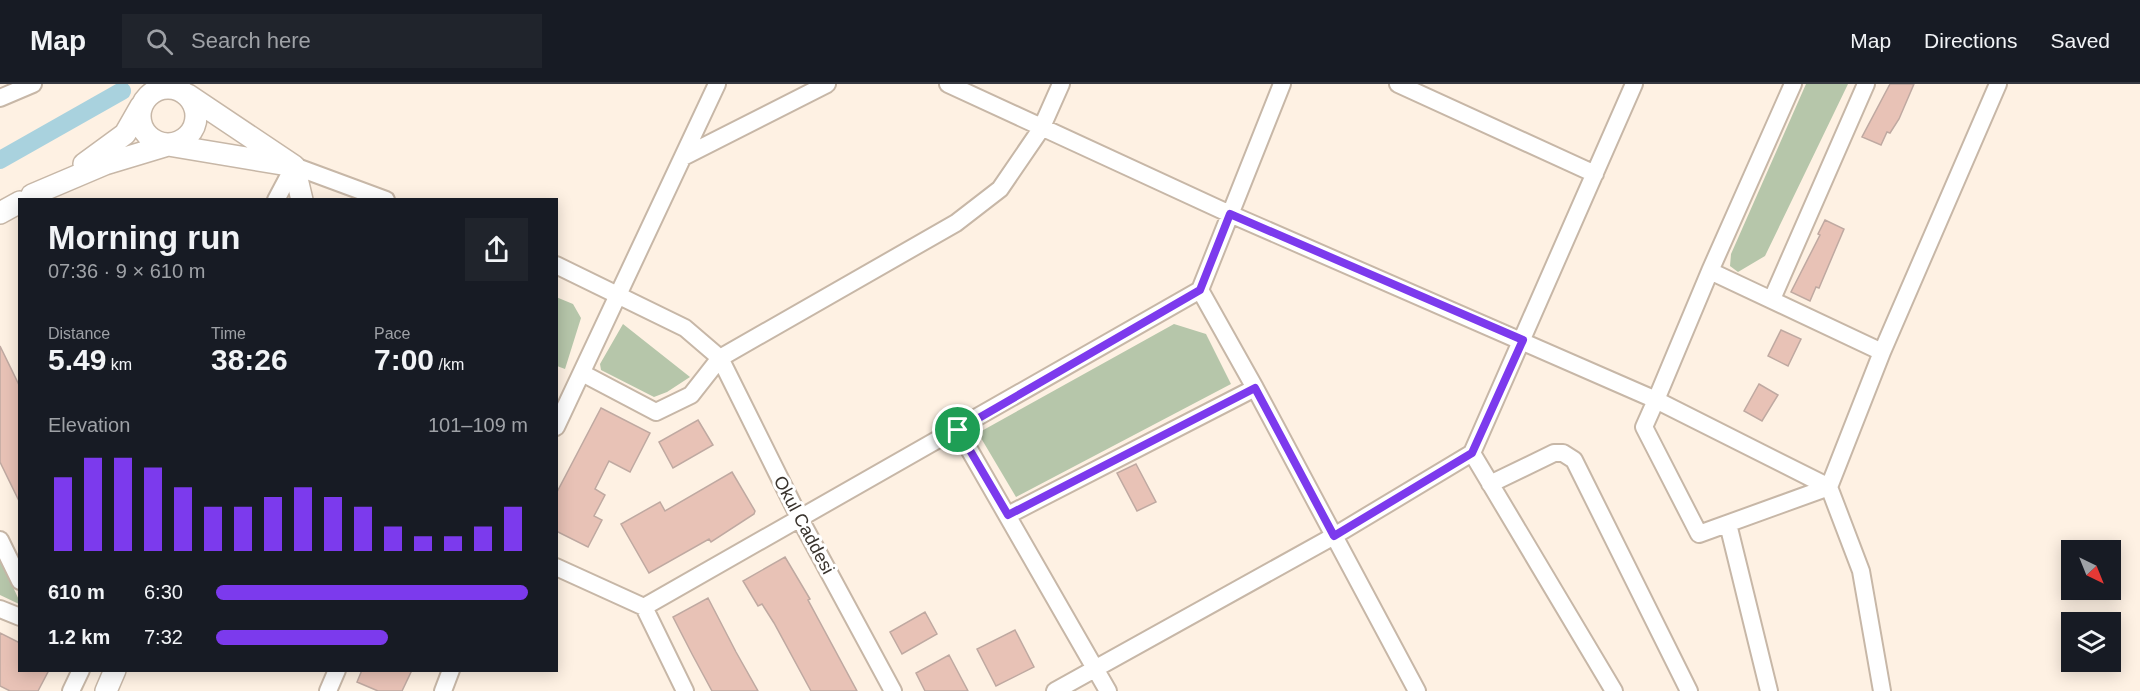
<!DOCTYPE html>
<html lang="en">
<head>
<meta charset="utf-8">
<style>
	body { margin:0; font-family:Helvetica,sans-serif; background:#20242c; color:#f1f3f6; height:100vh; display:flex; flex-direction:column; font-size:22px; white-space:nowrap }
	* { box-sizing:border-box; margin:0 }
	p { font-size:20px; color:#9ea1a6 }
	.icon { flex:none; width:33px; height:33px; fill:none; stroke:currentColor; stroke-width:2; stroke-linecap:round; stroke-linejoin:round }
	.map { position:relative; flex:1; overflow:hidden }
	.drawer { position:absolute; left:18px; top:114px; width:540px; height:474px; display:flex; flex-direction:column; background:#171b24; border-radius:0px; box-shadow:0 3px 15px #0003 }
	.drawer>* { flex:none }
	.needle { width:39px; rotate:137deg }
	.tools { position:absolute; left:2061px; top:456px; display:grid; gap:12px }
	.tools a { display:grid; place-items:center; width:60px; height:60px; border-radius:0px; background:#171b24; box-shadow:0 3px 15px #0003; font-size:30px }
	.pin { position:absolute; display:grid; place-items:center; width:51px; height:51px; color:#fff; margin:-26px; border:3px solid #fff; border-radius:50%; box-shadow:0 2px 6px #0007 }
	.round { display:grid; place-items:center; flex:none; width:63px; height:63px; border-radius:0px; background:#20242c }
	.overview { display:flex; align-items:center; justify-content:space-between; height:102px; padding:0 30px }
	h1 { font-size:33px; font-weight:600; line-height:45px }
	.stats { display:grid; grid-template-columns:repeat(3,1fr); gap:9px; height:102px; padding:6px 30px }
	.stats div { display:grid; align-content:center }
	.stats b { font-size:30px; font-weight:600 }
	.stats small { font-size:16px; font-weight:400 }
	.stats p { font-size:16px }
	.chart { height:168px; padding:12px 30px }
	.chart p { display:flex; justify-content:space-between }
	.chart svg { width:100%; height:108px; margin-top:6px; stroke:#7c3aed; stroke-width:6 }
	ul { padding:0 30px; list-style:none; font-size:20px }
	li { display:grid; grid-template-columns:96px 72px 1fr; align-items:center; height:45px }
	li i { height:15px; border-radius:8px; background:#7c3aed }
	header { display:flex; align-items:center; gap:36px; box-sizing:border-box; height:84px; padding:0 30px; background:#171b24; border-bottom:2px solid #363941 }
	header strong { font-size:28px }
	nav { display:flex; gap:33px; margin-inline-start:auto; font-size:21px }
	.search { width:420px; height:54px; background:#20242c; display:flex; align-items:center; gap:15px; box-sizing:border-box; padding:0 21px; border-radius:0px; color:#9ea1a6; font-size:22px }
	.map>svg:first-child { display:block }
	.green { fill:#b6c6aa }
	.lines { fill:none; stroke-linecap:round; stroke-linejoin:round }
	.canal { stroke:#a9d2de; stroke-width:18 }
	.building { fill:#e8c2b6; stroke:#bfa9a1; stroke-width:1.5 }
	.minor-casing { stroke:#c7b7a7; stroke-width:20 }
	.major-casing { stroke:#c7b7a7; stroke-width:24 }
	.minor { stroke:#fff; stroke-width:16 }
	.major { stroke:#fff; stroke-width:21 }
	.route-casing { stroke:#fff; stroke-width:12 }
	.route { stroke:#7c3aed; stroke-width:8 }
	.labels { text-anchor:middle; stroke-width:6; stroke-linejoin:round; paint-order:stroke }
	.street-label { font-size:18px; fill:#39332d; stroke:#fff }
</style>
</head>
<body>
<header>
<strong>Map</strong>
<div class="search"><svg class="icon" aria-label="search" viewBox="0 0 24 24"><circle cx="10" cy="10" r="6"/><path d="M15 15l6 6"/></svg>Search here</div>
<nav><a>Map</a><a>Directions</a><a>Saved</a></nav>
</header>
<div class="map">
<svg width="2140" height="607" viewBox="0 0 2140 607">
	<rect width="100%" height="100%" fill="#fef1e3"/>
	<!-- green -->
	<path class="green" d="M1806 0H1848L1765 172 1738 188 1730 182 1731 170Z
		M556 213 573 220 581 234 565 285 557 282Z
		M623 240 690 293 667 308 654 313 601 286 600 280Z
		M1174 240 1206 250 1231 300 1016 413 978 349Z
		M0 475 19 516V520L0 511Z"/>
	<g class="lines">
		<!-- canal -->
		<path class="canal" d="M0 76 122 7"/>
	</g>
	<!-- building -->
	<path class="building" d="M1890 0H1914L1899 35 1890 49 1887 48 1881 61 1862 53Z
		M1825 136 1844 145 1819 204 1816 203 1810 217 1791 208 1820 151 1818 150Z
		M1781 246 1801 255 1788 282 1768 272Z
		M0 262 20 303V419L0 378Z
		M1759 300 1778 311 1762 337 1744 327Z
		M601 324 650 349 630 388 609 377 595 405 605 411 594 432 602 436 588 463 556 447V410Z
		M698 336 713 361 673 384 659 358Z
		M1136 380 1156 418 1137 427 1117 389Z
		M732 388 755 427 754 430 711 458 709 455 649 489 621 440 660 418 665 427Z
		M785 473 810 515 808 516 857 607H811L774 539 762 520 758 522 743 497Z
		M708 514 736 568 758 607H712L692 570 673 533Z
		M925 528 937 550 902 570 890 548Z
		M1015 546 1034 583 996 602 977 565Z
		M0 549 20 559V586H49L38 607H10L0 602Z
		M949 571 968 607H925L916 589Z
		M362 586H412L402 607H378L357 598Z"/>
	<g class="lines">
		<!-- minor casing -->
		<g class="minor-casing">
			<path id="minor" d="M948 0 1230 130 1656 316 1644 343 1699 450 1829 403 1861 487 1882 607
				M1398 0 1595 90
				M0 14 33 0
				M683 73 827 0
				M276 116 294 82 386 116
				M556 181 685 244 720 274 800 435 893 607
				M1710 187 1793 0
				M1200 206 1255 304
				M1772 215 1866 0
				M1882 268 1710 187 1656 316 1829 403 1882 268 1998 0
				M582 289 656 328 691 311 720 274 956 139 1000 105 1041 45 1061 0
				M556 343 717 0
				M958 346 1108 607
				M1472 369 1614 607
				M1490 400 1554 369H1563L1574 376 1689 607
				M1008 431 1255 304 1417 607
				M1728 440 1769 607
				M0 456 20 497
				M556 483 644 523 685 607
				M644 523 1200 206 1282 0
				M0 525 20 533
				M71 607 81 586
				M328 607 337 586
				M443 607 451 586
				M1055 607 1334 452 1472 369 1634 0"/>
		</g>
		<!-- major casing -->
		<g class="major-casing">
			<path id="major" d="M140 32a28 28 0 1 1 56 0a28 28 0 1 1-56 0Z
				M188 11 294 82 302 116
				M84 80 125 50 141 22
				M32 111 105 80 168 61 294 82
				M0 129 20 118
				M106 607 115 586"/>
		</g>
		<!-- minor -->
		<use href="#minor" class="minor"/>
		<!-- major -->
		<use href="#major" class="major"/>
	</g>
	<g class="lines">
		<!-- route casing -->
		<g class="route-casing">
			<path id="route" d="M1230 130 1523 256 1472 369 1334 452 1255 304 1008 431 958 346 1200 206Z"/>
		</g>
		<!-- route -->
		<use href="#route" class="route"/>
	</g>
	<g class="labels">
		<!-- street labels -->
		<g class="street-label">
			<text transform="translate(804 441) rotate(62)" y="6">Okul Caddesi</text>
		</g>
	</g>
</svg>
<div class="tools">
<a><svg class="needle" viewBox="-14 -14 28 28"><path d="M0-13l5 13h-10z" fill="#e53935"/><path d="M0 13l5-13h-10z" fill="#9ea1a6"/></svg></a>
<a><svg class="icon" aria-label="layers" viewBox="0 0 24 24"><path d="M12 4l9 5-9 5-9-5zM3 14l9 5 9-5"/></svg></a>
</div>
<div class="pin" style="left:958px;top:346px;background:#1e9e55"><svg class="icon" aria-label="arrive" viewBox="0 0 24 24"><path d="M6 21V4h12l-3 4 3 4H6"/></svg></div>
<section class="drawer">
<div class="overview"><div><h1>Morning run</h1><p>07:36 · 9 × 610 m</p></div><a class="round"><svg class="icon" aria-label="share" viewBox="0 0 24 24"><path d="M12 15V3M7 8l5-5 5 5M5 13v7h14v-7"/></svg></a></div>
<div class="stats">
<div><p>Distance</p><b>5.49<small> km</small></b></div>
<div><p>Time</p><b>38:26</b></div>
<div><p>Pace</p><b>7:00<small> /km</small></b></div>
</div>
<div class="chart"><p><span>Elevation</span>101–109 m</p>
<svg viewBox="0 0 160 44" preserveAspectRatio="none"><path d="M5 44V14M15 44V6M25 44V6M35 44V10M45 44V18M55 44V26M65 44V26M75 44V22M85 44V18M95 44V22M105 44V26M115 44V34M125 44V38M135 44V38M145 44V34M155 44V26"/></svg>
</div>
<ul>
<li><b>610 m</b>6:30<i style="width:100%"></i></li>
<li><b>1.2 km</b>7:32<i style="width:55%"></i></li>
</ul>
</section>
</div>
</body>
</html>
